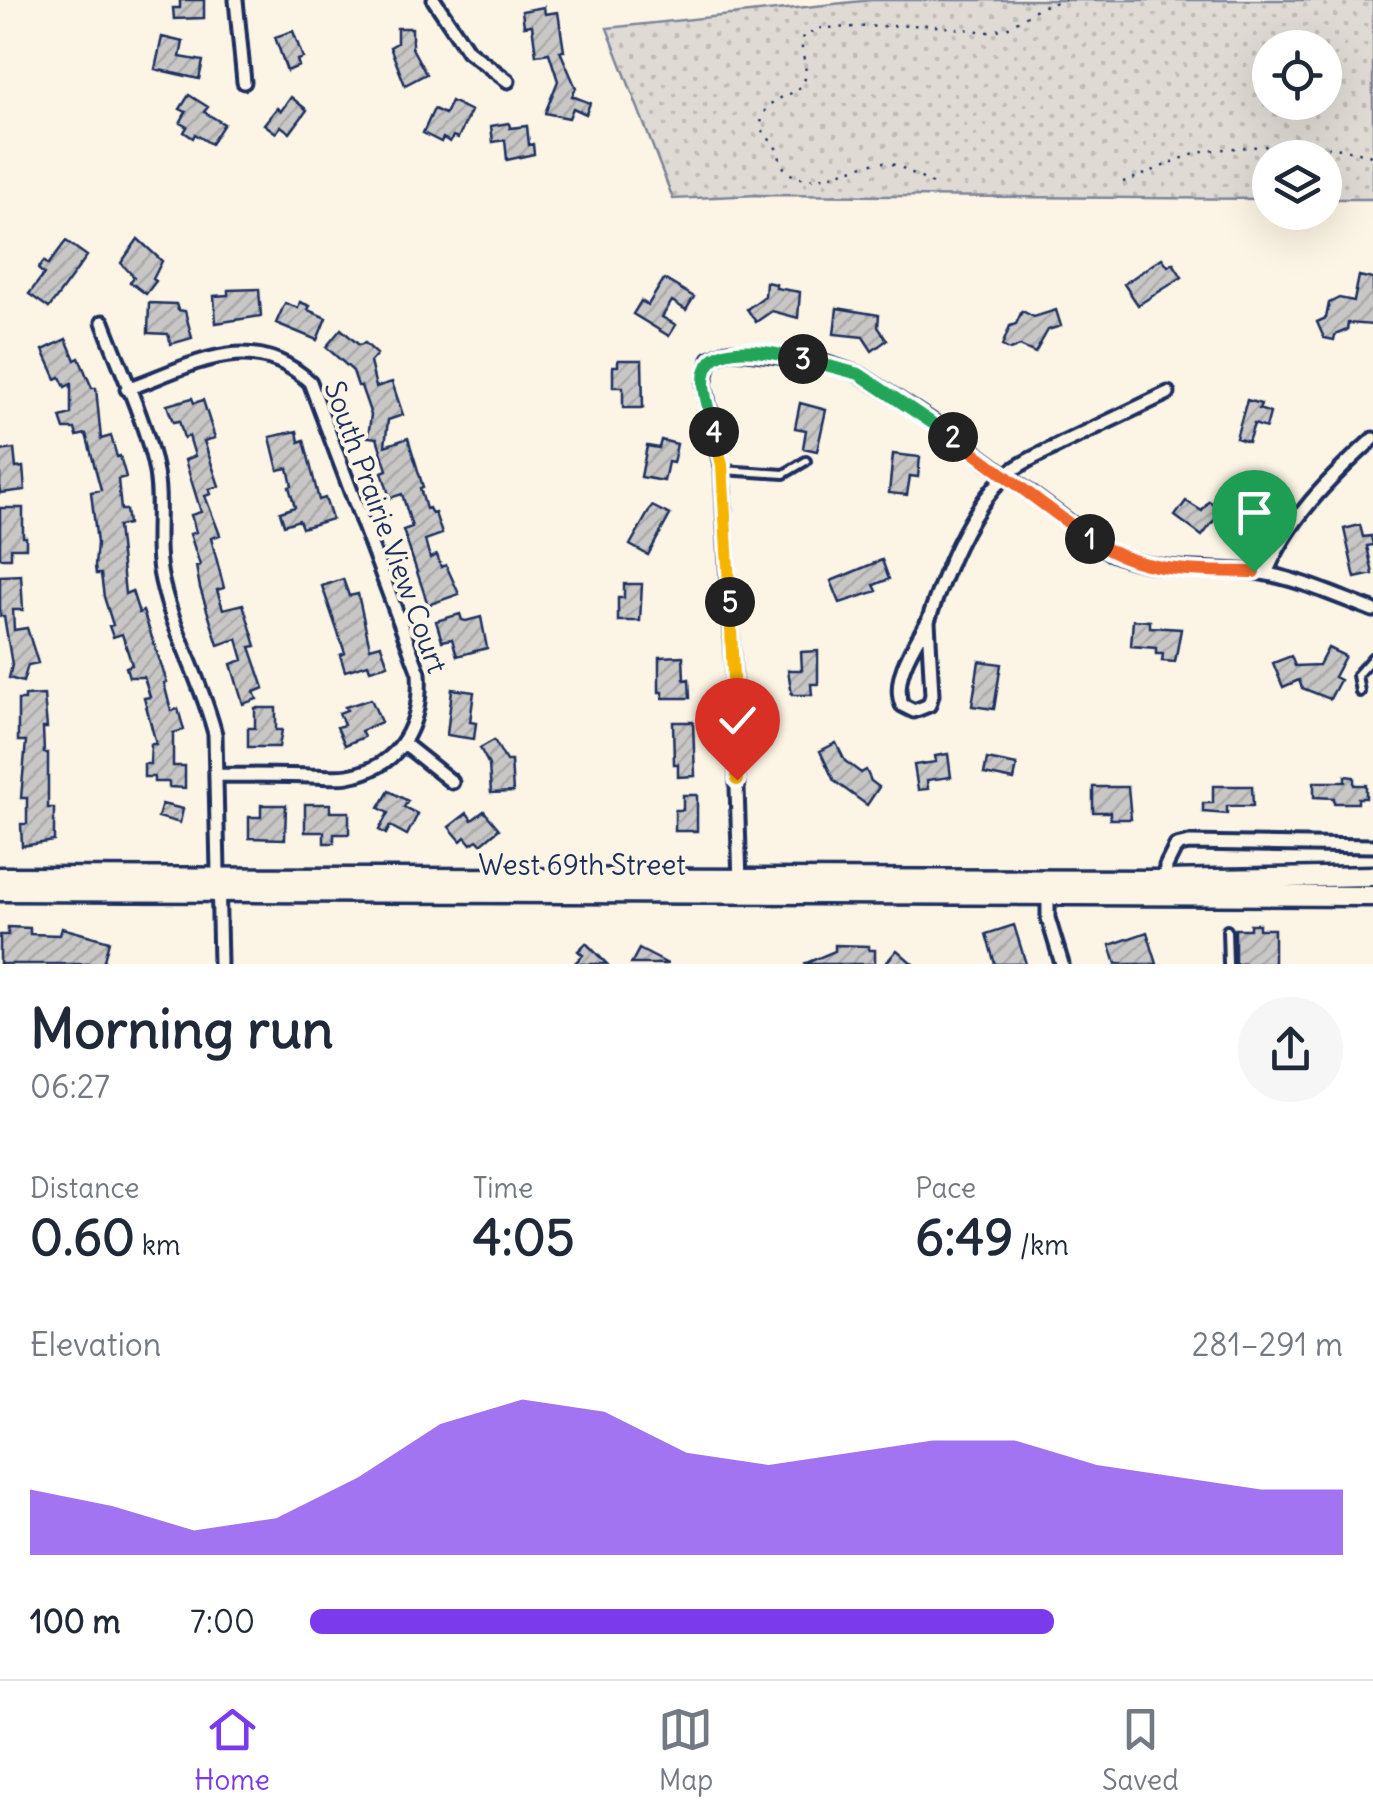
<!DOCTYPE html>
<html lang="en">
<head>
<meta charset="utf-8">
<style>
	body { margin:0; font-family:Delius,sans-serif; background:#f6f6f7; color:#1f2937; height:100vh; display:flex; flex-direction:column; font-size:38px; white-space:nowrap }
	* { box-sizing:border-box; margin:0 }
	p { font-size:32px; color:#747a83 }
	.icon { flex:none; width:55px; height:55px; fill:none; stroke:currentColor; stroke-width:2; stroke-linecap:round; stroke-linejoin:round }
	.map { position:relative; height:964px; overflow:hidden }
	.panel { display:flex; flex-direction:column; background:#fff; flex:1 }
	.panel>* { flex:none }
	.fabs { position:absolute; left:1252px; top:30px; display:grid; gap:20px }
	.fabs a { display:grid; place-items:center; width:90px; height:90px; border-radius:50%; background:#fff; box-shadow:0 10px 40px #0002; font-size:50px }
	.pin { position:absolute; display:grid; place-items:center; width:85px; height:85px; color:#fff; margin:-102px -42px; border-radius:50% 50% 50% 0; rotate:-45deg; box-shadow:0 0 10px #0007 }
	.pin .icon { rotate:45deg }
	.km { position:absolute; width:50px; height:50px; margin:-25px; border-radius:50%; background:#222; color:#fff; font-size:28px; line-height:50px; text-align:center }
	.round { display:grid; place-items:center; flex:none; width:105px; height:105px; border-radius:52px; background:#f6f6f7 }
	.overview { display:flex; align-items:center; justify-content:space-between; height:170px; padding:0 30px }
	h1 { font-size:55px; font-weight:700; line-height:75px }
	.stats { display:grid; grid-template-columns:repeat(3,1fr); gap:15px; height:170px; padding:10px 30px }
	.stats div { display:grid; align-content:center }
	.stats b { font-size:50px; font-weight:700 }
	.stats small { font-size:28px; font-weight:400 }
	.stats p { font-size:28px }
	.chart { height:280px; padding:20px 30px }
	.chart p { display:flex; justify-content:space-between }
	.chart svg { width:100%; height:180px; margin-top:10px; fill:#7c3aed; opacity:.7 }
	ul { padding:0 30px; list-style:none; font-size:32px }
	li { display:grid; grid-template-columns:160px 120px 1fr; align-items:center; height:75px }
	li i { height:25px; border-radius:12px; background:#7c3aed }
	.tab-bar { display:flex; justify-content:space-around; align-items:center; height:140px; border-top:2px solid #e0e1e3; background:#fff; font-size:28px; color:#747a83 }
	.tab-bar a { display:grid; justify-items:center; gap:5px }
	.tab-bar .current { color:#7c3aed }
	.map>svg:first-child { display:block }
	.grass { fill:url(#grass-dots); stroke:#7d8599; stroke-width:2.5; fill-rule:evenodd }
	.building { fill:url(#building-hatch); stroke:#1b2f5e; stroke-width:2.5 }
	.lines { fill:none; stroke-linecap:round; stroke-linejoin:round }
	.service-casing { stroke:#1b2f5e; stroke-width:14 }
	.minor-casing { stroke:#1b2f5e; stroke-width:19 }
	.secondary-casing { stroke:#1b2f5e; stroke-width:25 }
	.path { stroke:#1b2f5e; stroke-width:2.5; stroke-dasharray:2.5 8; stroke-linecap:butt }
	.service { stroke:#fcf5e5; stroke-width:6 }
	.minor { stroke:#fcf5e5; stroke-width:11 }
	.secondary { stroke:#fcf5e5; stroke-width:18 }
	.split-1-casing { stroke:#fff; stroke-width:20 }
	.split-2-casing { stroke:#fff; stroke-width:20 }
	.split-3-casing { stroke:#fff; stroke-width:20 }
	.split-4-casing { stroke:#fff; stroke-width:20 }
	.split-5-casing { stroke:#fff; stroke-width:20 }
	.split-6-casing { stroke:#fff; stroke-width:20 }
	.split-1 { stroke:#f0652b; stroke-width:12 }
	.split-2 { stroke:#f0652b; stroke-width:12 }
	.split-3 { stroke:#22a559; stroke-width:12 }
	.split-4 { stroke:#22a559; stroke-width:12 }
	.split-5 { stroke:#f5b400; stroke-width:12 }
	.split-6 { stroke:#f5b400; stroke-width:12 }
	.labels { text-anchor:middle; stroke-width:8; stroke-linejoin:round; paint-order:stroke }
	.street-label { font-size:28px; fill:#1b2f5e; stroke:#fcf5e5 }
</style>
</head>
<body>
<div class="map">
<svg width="1373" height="964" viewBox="0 0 1373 964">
	<defs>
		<pattern id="grass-dots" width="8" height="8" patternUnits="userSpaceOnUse" patternTransform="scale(2.5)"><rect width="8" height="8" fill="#dfdbd4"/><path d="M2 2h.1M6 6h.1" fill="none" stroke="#bfbcb8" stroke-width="1.8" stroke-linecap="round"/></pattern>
		<pattern id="building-hatch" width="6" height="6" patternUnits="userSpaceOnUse" patternTransform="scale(2.5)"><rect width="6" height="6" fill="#c8c7c6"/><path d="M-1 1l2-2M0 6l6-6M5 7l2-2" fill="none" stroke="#ababac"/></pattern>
	</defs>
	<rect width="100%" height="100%" fill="#fcf5e5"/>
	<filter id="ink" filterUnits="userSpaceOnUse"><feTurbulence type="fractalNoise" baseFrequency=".01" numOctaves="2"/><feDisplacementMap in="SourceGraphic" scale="20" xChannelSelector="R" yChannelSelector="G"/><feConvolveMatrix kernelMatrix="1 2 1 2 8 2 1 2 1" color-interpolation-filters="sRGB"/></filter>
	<g filter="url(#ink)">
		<!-- grass -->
		<path class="grass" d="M872 0H1373V199H1325V158H1270V199L758 195 673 199 607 28ZM1270 48H1325V102H1270Z"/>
		<!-- building -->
		<path class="building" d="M180 0H204V18L174 19 173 8H180Z
			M544 7 545 14 558 12 564 51H560L576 88 572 96 590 103 586 114 573 108 569 118 545 113 558 81 549 53 536 55 532 25 524 26 522 11Z
			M397 28H412V48L426 74 405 85 390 47 397 43Z
			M293 31 303 58 297 60 299 66 287 71 275 37Z
			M162 37 183 42 180 57 203 61 199 79 155 69Z
			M189 95 208 107 204 112 224 124 211 144 195 134 193 138 184 132 187 127 180 123 186 112 180 109Z
			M291 97 307 110 290 133 281 126 276 133 264 124 277 108 281 111Z
			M451 101 471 111 458 138 453 136 450 142 443 138 441 142 423 133 434 109 445 114Z
			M509 123 510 128 527 126 529 145 533 144 534 154 507 160 505 140 493 142 491 126Z
			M138 239 162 261 153 279 156 281 146 294 130 282 134 277 121 263Z
			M66 241 87 256 49 308 29 294 44 274 38 269 44 261 48 265Z
			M1162 258 1168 266 1173 263 1182 277 1138 305 1124 284Z
			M1359 276 1373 279V325L1348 323 1347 330 1335 335 1334 340 1324 338 1317 322 1326 318 1329 303 1339 298 1354 301Z
			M664 279 694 297 686 310 672 301 662 317 676 325 669 336 633 314 641 301 648 305Z
			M766 282 776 284V288L800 292 798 318 772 311 756 322 747 309 765 296Z
			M259 289 261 316 216 323 214 296 228 295V290Z
			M300 302 310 306 308 310 326 318 317 340 276 323 285 303 298 308Z
			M149 303 176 304 178 310 185 311 192 338 171 344 168 334 148 333Z
			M837 308 879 315 878 327 887 340 872 351 863 337 834 334Z
			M1056 310 1061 326 1048 330 1035 353 1020 346 1010 350 1002 346 1010 326 1016 324 1022 311 1034 317Z
			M341 329 359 345 365 343 377 354 370 362 376 387 392 382 403 415 388 420 385 446 408 438 423 487 420 488 426 509 429 508 432 514 435 513 442 534 425 540 430 558 437 555 441 567 446 565 459 594 428 605 403 530 412 527 402 494 390 498 382 472 387 470 377 438 368 437 371 415 361 386H358L353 371 326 347Z
			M66 339 75 360 79 358 92 388H96L101 439 111 436 117 457 120 456 126 477 118 479 121 510H126L128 524 118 526 125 594 132 591 139 613 143 611 167 682 164 683 171 711 178 709 184 730 173 733V766H185V788L169 787V782H154V777H144V764H150L151 744H156L144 698 150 697 144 677H129L126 667 132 665 122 634 113 637 109 626 113 625 104 597 101 574H96L95 566 97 543 91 492 101 490 86 434 77 436 75 429H64L60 417 71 414V384L65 387 60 377 56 379 43 350Z
			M618 360H642L643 408H623V387H613V366H618Z
			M192 398 194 403 203 400 215 438 204 441 219 486 209 489 211 494 205 496 220 535 211 538 224 588 217 590 223 609 243 604 256 646 250 647 264 688 254 692 257 699 243 704 231 664 243 660 237 639 218 645 200 588 196 566 200 565 190 534 196 532 191 515 201 512 185 460 195 456 189 436 184 438 179 421 173 422 167 405Z
			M1247 400 1261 404 1259 409 1270 413 1266 428 1254 424 1248 442 1236 438Z
			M800 403 826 410 817 451 803 448 806 430 795 428Z
			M297 431 299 442 304 440 319 500 325 498 332 519 302 528 299 520 284 525 280 512 295 507 289 487 292 486 288 468 278 470 270 437Z
			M661 440 677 444 673 463 668 462 664 481 641 477 647 446 659 448Z
			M14 449 16 468 23 467 25 490 0 493V451Z
			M893 454 920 457 918 477 910 476 907 495 889 493Z
			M1186 501 1202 511 1209 501 1222 510 1202 536 1175 516Z
			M652 506 670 515 648 555 630 545Z
			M0 508H23V537H26V548H11V558H0Z
			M1360 525 1363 537 1371 536 1373 545 1367 546 1373 574 1355 578 1344 529Z
			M882 560 889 579 874 585 877 591 840 603 831 581Z
			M21 575 23 610H13L14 630 27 628 38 663 28 665 23 682 9 678 12 665 4 616H0V576Z
			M343 579 349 596 358 594 370 648 381 645 388 665 370 670 368 664 345 671 340 655 345 653 322 586Z
			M624 584H642L640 621H618V598H624Z
			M460 614 462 620 466 621 481 617 487 648 457 656 452 639 442 641 436 621Z
			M1133 620 1150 621V627L1181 629 1175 662 1162 661 1163 654H1156V648L1131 646Z
			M1328 648 1345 656 1334 677 1340 680 1330 699 1302 688 1299 680 1283 687 1273 663 1291 656 1295 666 1319 665Z
			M818 651V684H811L812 695H792L788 670H802L801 652Z
			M683 656 684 680 689 679 690 698H663V692H659V657Z
			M979 661 1001 664 994 709 972 706Z
			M452 689 474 692 470 722 476 723 474 739 447 735Z
			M44 695 47 728H43L44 753H48V808H54V841L22 846 21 824H27V798H21L26 741H18V700H25V696Z
			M371 699 381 722 361 731 364 737 345 745 337 727 344 725 339 713 347 710 345 707Z
			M255 708H276V730H282L279 747H248V728H255Z
			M673 722H693L695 776 678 777V764H674Z
			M494 740 506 761H511L513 792 491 793 489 765 480 748Z
			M836 743 845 761 861 773 866 770 871 781 879 787 867 805 834 781 820 751Z
			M948 754 951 777 927 780 928 789 918 790 914 765 936 762 935 756Z
			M987 759 1017 765 1014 780 984 774Z
			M1345 776 1354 777V785H1366V798H1358V803H1334V798L1314 797V782H1345Z
			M1213 786H1252L1253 806H1227V814L1203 812V803H1213Z
			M1093 787H1128L1131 819H1110V812H1093Z
			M389 791 408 801 404 807 418 814 407 835 390 826 386 834 379 830 388 813 379 808Z
			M683 795H697V831H675V810H683Z
			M162 804 183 809 180 823 158 817Z
			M305 804H330V812H349V834H334V843H324V832H305Z
			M261 805H286L285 839 249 838V817H261Z
			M484 811 499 829 481 844 477 840 471 844 465 837 461 841 449 827 467 813 472 820Z
			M1250 924H1259V929H1274V964H1235V929H1250Z
			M1014 925 1026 964H995L986 934Z
			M8 927 30 928V934L60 935 62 928 109 941 103 964H0V935H8Z
			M1147 932 1157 964H1116L1110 945Z
			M586 943 607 964H574L583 955 578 951Z
			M835 945 869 946V950H875V964H804L835 951Z
			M639 949 668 964H631Z
			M897 950 913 964H885Z"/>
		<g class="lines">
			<!-- service casing -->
			<g class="service-casing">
				<path id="service" d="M723 470 784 474 806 461
					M1360 692 1357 675 1373 657
					M1227 930 1228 964"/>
			</g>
			<!-- minor casing -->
			<g class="minor-casing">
				<path id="minor" d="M236 0 244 82
					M434 0 468 51 508 81
					M103 322C119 365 146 423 155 467 163 505 153 543 162 581 174 634 202 682 215 734L220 964
					M127 389C192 366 251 327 310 382L419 673C422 722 402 767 348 776 336 778 322 776 310 776 279 775 248 775 217 775
					M1266 574C1288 519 1330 478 1373 439
					M928 621C945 572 966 516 1003 478 1018 463 1044 453 1063 443 1098 426 1133 410 1168 393
					M928 621 932 695 929 705 914 711 902 705C891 678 915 644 928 621Z
					M403 743 452 782
					M740 883 734 691 722 470 704 384 710 359 728 351 747 352 822 362 859 374 938 425 1111 553C1162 574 1202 567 1255 572 1295 577 1335 596 1373 610
					M1165 885 1166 866 1176 846 1189 843 1373 846
					M1048 889V918L1062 964"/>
			</g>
			<!-- secondary casing -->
			<g class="secondary-casing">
				<path id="secondary" d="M0 877 1164 880 1373 876
					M0 891 1373 896"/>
			</g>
			<!-- path -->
			<path class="path" d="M1123 182C1151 174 1175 158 1203 152 1240 145 1341 141 1373 157
				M932 184C918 177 898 163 882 162 856 162 807 194 785 169 780 163 780 155 776 148 768 135 757 132 763 115 771 94 795 99 804 81 810 68 798 51 803 36L821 28 927 25 988 32 1007 28 1040 7 1065 0"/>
			<!-- service -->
			<use href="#service" class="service"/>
			<!-- minor -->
			<use href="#minor" class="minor"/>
			<!-- secondary -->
			<use href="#secondary" class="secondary"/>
		</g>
	</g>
	<g class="lines" filter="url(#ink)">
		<!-- split-1 casing -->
		<g class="split-1-casing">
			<path id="split-1" d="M1090 539C1141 574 1196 571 1254 572"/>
		</g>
		<!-- split-2 casing -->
		<g class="split-2-casing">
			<path id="split-2" d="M953 437 1090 539"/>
		</g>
		<!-- split-3 casing -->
		<g class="split-3-casing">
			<path id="split-3" d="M803 359 859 374 953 437"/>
		</g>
		<!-- split-4 casing -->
		<g class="split-4-casing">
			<path id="split-4" d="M714 432C711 417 705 400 704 385 702 333 772 354 803 359"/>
		</g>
		<!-- split-5 casing -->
		<g class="split-5-casing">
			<path id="split-5" d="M714 432 722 465 730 602"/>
		</g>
		<!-- split-6 casing -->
		<g class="split-6-casing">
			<path id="split-6" d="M730 602 737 780"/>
		</g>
		<!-- split-1 -->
		<use href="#split-1" class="split-1"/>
		<!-- split-2 -->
		<use href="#split-2" class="split-2"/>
		<!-- split-3 -->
		<use href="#split-3" class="split-3"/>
		<!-- split-4 -->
		<use href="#split-4" class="split-4"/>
		<!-- split-5 -->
		<use href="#split-5" class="split-5"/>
		<!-- split-6 -->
		<use href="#split-6" class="split-6"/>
	</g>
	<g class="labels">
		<!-- street labels -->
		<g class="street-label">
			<text transform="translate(386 527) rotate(70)" y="10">South Prairie View Court</text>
			<text x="582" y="875">West 69th Street</text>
		</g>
	</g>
</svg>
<div class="fabs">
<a><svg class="icon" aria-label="locate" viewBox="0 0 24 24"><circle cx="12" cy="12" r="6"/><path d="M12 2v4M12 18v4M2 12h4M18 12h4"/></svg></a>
<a><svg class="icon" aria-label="layers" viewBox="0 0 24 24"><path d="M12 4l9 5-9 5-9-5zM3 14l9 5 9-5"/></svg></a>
</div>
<div class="pin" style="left:1254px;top:572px;background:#1e9e55"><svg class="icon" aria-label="arrive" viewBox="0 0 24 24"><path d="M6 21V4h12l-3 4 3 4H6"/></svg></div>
<div class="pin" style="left:737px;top:780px;background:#d93025"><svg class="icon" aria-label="check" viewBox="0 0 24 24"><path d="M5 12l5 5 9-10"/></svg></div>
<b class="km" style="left:1090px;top:539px">1</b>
<b class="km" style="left:953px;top:437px">2</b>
<b class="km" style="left:803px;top:359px">3</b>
<b class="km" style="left:714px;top:432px">4</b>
<b class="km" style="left:730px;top:602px">5</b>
</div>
<section class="panel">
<div class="overview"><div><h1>Morning run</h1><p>06:27</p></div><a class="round"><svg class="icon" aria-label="share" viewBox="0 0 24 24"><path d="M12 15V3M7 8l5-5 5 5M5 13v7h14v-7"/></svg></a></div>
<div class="stats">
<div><p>Distance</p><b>0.60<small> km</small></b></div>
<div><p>Time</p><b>4:05</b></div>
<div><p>Pace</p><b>6:49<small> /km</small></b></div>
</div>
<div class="chart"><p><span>Elevation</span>281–291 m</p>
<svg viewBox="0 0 160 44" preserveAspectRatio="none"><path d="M0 44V28L10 32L20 38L30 35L40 25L50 12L60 6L70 9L80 19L90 22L100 19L110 16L120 16L130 22L140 25L150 28L160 28V44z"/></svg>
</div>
<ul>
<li><b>100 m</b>7:00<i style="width:72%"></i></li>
</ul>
</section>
<nav class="tab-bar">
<a class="current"><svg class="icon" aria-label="home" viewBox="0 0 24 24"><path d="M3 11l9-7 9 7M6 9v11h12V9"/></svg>Home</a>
<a><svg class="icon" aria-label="map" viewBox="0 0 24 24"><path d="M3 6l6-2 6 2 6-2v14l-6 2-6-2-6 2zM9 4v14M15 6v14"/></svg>Map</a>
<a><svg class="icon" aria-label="saved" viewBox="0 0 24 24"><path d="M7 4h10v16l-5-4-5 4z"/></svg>Saved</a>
</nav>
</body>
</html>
